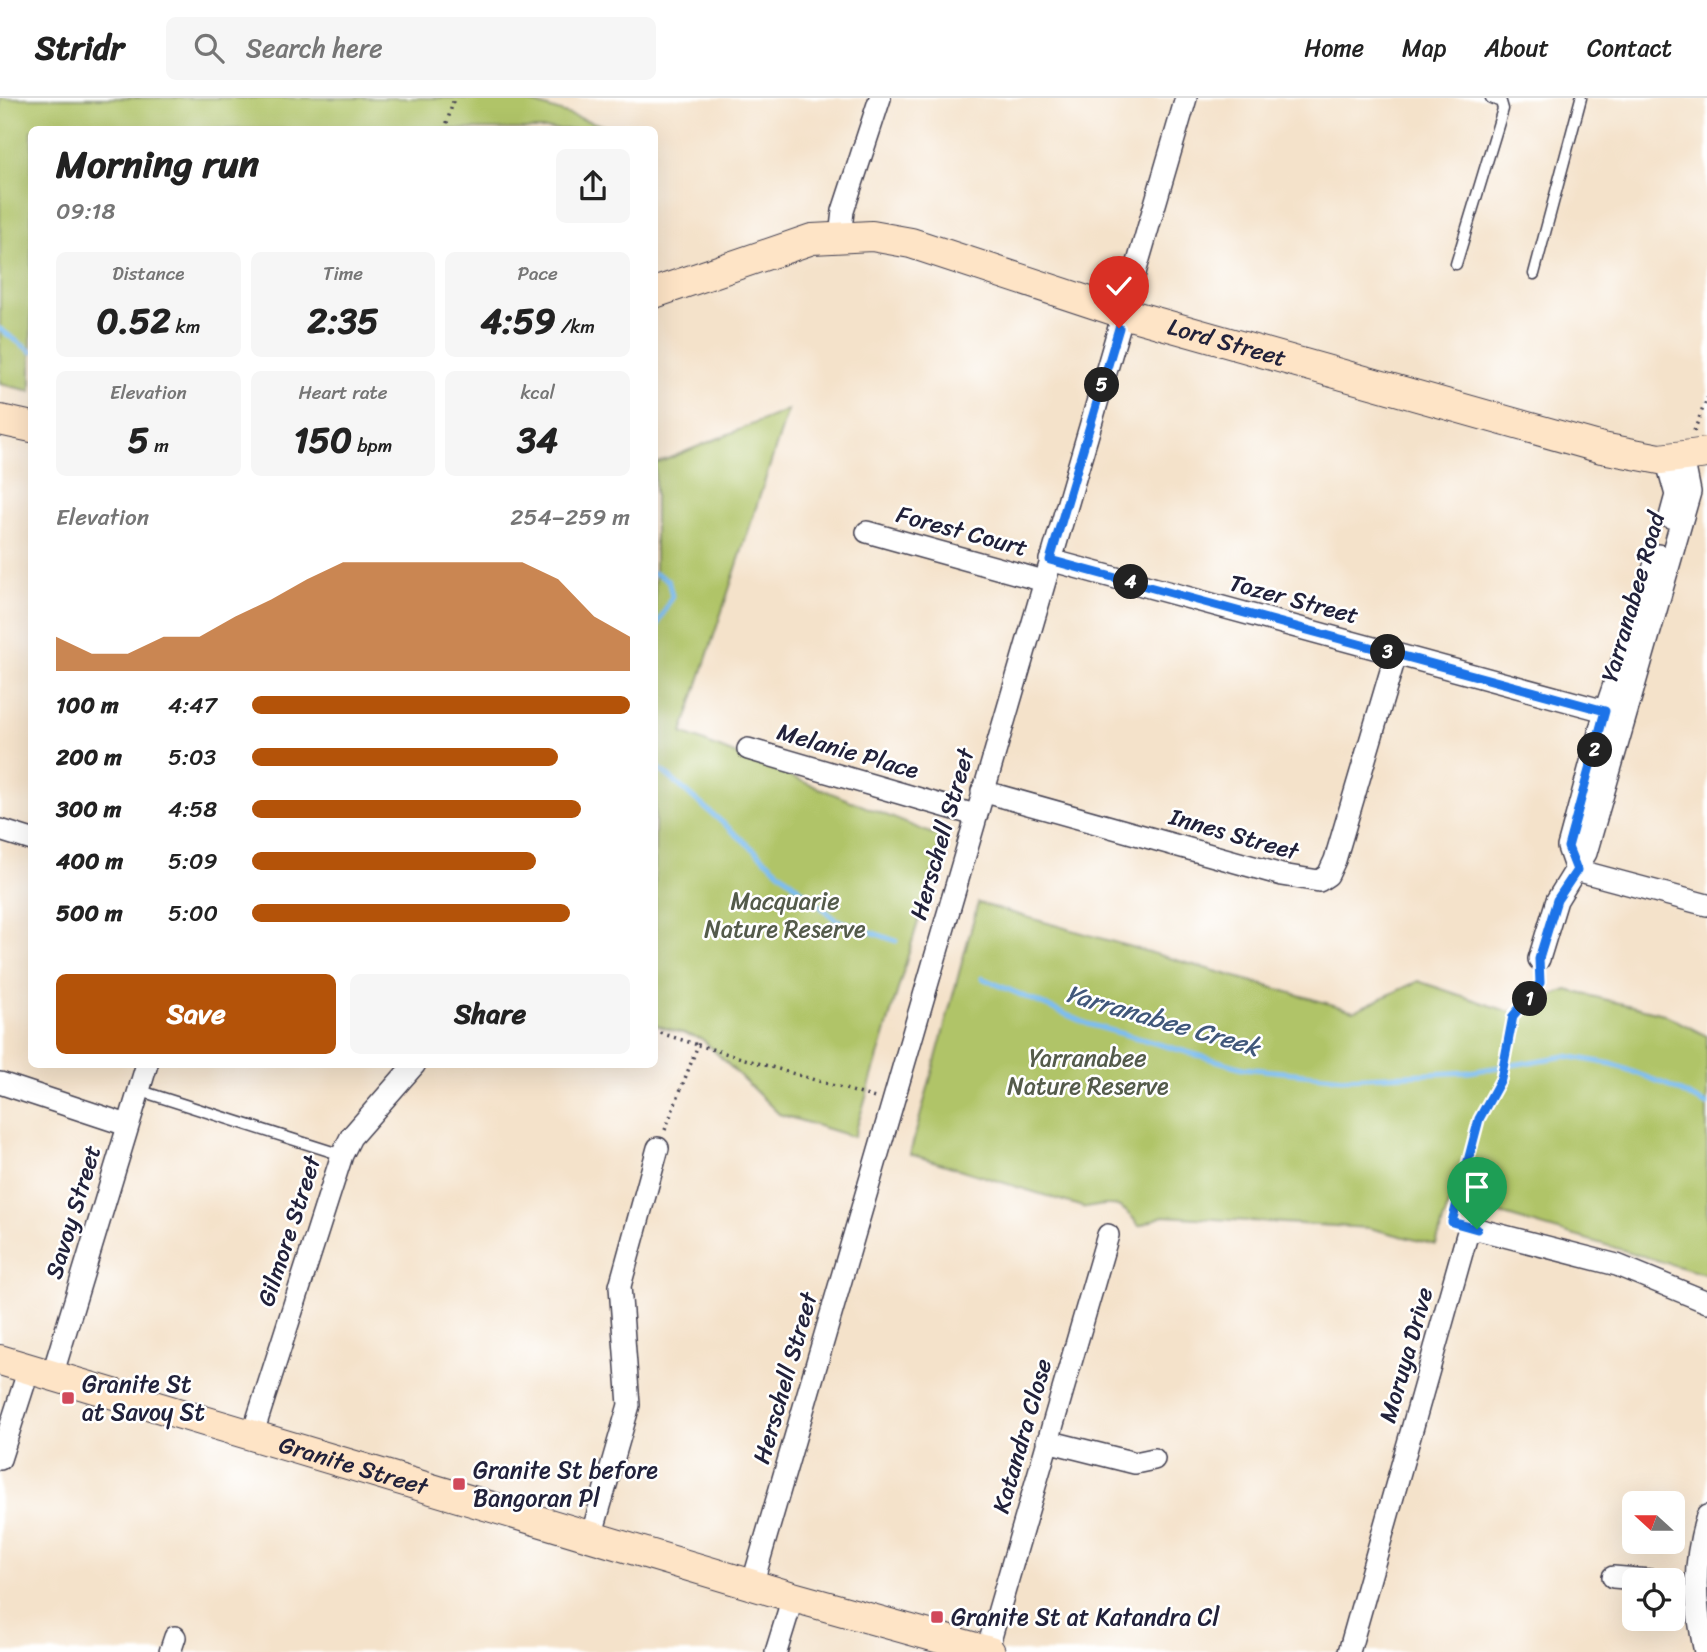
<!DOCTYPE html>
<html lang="en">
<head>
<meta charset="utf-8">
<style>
	body { margin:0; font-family:Sriracha,sans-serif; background:#f6f6f6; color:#222; height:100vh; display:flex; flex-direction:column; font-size:26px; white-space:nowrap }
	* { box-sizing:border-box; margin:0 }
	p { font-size:23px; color:#767676 }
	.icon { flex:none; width:38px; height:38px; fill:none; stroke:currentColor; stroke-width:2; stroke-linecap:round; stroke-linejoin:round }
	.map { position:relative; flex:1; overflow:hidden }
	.panel { position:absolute; left:28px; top:28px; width:630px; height:942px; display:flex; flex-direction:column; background:#fff; border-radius:10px; box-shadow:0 7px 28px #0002 }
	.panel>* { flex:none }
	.needle { width:46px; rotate:291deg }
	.controls { position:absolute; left:1622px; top:1393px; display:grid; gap:14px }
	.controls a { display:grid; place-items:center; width:63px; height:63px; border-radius:10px; background:#fff; box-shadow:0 7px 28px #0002; font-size:35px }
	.pin { position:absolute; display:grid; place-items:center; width:60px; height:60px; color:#fff; margin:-72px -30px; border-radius:50% 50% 50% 0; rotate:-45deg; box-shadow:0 0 7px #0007 }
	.pin .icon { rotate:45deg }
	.km { position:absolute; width:35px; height:35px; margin:-18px; border-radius:50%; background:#222; color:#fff; font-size:19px; line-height:35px; text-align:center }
	.round { display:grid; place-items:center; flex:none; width:74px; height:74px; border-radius:10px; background:#f6f6f6 }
	.head { display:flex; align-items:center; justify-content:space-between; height:119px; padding:0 28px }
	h1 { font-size:38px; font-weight:700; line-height:52px }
	.stats { display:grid; grid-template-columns:repeat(3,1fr); gap:10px; height:119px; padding:7px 28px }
	.stats div { display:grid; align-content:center; border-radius:10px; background:#f6f6f6; text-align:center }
	.stats b { font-size:35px; font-weight:700 }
	.stats small { font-size:19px; font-weight:400 }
	.stats p { font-size:19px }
	.chart { height:196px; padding:14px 28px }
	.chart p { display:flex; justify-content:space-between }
	.chart svg { width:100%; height:126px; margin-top:7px; fill:#b45309; opacity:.7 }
	.button { display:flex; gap:14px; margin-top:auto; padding:14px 28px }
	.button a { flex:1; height:80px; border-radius:10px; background:#b45309; color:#fff; font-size:28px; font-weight:700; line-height:80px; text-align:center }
	.button a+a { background:#f6f6f6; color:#222 }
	ul { padding:0 28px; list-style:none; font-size:23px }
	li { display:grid; grid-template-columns:112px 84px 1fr; align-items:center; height:52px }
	li i { height:18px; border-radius:9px; background:#b45309 }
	header { display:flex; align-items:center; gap:42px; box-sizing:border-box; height:98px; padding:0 35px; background:#fff; border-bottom:2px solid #e0e0e0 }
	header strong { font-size:33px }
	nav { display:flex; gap:38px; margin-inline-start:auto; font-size:24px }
	.search { width:490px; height:63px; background:#f6f6f6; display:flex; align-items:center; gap:18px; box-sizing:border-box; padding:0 24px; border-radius:10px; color:#767676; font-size:26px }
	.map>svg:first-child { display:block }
	.green { fill:#b0c468; stroke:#697352; stroke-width:2 }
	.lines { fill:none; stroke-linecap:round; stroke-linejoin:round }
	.stream { stroke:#7bbdf1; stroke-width:5 }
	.lane-casing { stroke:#423f50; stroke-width:13 }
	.street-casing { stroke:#423f50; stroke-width:24 }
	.secondary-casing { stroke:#423f50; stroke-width:32 }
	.path { stroke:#423f50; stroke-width:3.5; stroke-dasharray:2 5; stroke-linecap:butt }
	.lane { stroke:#fff; stroke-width:10 }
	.street { stroke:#fff; stroke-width:21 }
	.secondary { stroke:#fee4c6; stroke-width:30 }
	.route-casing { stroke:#fff; stroke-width:14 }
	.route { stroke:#1a73e8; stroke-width:9 }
	.poi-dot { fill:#d1495b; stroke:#fff; stroke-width:2.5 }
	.labels { text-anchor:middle; stroke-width:5; stroke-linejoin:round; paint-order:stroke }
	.street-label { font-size:24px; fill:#22223b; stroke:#fff }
	.park-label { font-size:24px; fill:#545b4b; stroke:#fff }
	.poi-label { font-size:24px; fill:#22223b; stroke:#fff; text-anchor:start }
	.water-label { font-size:26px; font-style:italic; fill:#41587b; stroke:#fff }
</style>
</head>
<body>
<header>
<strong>Stridr</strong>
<div class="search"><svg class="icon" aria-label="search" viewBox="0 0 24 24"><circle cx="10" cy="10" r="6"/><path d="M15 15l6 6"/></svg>Search here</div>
<nav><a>Home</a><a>Map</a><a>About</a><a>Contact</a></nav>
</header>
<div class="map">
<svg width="1707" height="1554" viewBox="0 0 1707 1554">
	<rect width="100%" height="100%" fill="#fff"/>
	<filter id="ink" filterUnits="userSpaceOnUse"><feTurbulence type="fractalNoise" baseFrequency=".0143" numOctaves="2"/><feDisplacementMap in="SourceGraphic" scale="14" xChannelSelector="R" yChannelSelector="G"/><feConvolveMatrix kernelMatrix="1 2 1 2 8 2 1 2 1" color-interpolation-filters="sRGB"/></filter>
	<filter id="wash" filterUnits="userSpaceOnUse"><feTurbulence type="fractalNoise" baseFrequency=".00686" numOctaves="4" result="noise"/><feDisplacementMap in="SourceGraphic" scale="28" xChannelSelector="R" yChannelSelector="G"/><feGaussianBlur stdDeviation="1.57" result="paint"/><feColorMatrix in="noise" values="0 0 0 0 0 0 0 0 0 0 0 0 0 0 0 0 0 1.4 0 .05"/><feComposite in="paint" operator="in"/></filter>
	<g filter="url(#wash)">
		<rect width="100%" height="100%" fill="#f4e2ca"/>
		<!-- green -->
		<path class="green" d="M0 0H517L614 31 32 32 31 293 0 286Z
			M788 312 682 635 943 740 854 1039 779 1016 702 941 655 927V366Z
			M978 805 1354 913 1418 883 1510 914 1567 892 1664 916 1707 938V1177L1450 1101 1436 1147 1369 1130 1163 1118 1139 1128C1121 1103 1115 1105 1086 1110L910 1056Z"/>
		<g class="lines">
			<!-- stream -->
			<path class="stream" d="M0 231 32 254
				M654 475 668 482 672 498 654 534
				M654 666 835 821 896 843
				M982 880 1088 926 1243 970 1344 980 1469 974 1566 958 1612 966 1665 986 1707 1007"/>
		</g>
	</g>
	<g filter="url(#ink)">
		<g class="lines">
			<!-- lane casing -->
			<g class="lane-casing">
				<path id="lane" d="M1456 166 1503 11 1501 4 1491 0
					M1534 176 1581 0
					M138 992 342 1057"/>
			</g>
			<!-- street casing -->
			<g class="street-casing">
				<path id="street" d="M840 139 843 113 880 0
					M1666 361 1676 397 1670 419
					M867 434 1044 483
					M1050 462 1605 613
					M748 651 975 717
					M982 693 1282 777 1319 783 1328 777 1335 762 1396 556
					M0 732 32 742
					M1576 772 1568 749 1605 613 1658 457
					M1576 772 1707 807
					M1539 861 1557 802 1586 755 1690 394 1683 359
					M0 985 127 1027
					M52 1278 147 966
					M252 1338 342 1057 351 1039 415 966
					M1047 1343 1135 1365 1154 1361
					M0 1361 29 1271
					M591 1439 629 1307 620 1188 658 1050
					M1613 1479 1650 1482
					M752 1487 1186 0
					M987 1553 1108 1137
					M170 1554 175 1539
					M776 1554 793 1499
					M1349 1554 1467 1137 1477 1131 1617 1167 1707 1204
					M1705 1554C1694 1504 1692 1468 1707 1418"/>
			</g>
			<!-- secondary casing -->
			<g class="secondary-casing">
				<g id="secondary">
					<path id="s1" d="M654 195 812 141 872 138 911 145 1123 215 1602 350 1660 361 1707 355"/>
					<path d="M0 322 32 329"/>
					<path id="s2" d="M0 1262 793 1499 990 1554"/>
				</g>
			</g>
			<!-- path -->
			<path class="path" d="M445 32 454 0
				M1694 333 1707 300
				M654 933 698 947
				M665 1032 698 947 875 1000
				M1455 1125 1479 1021 1501 981 1513 918 1535 893 1542 878"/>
			<!-- lane -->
			<use href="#lane" class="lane"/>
			<!-- street -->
			<use href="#street" class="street"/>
			<!-- secondary -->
			<use href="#secondary" class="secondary"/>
		</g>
	</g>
	<g class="lines" filter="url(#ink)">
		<!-- route casing -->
		<g class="route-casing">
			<path id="route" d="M1119 230 1050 462 1605 613 1568 749 1577 772 1557 802 1539 861 1540 885 1513 918 1501 981 1479 1021 1452 1124 1477 1131"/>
		</g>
		<!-- route -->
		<use href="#route" class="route"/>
	</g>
	<!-- markers -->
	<g class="poi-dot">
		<rect x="61" y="1293" width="14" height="14" rx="3.5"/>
		<rect x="452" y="1379" width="14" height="14" rx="3.5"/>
		<rect x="930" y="1512" width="14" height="14" rx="3.5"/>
	</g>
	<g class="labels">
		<!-- street labels -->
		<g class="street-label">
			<text dy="8" stroke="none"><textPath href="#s1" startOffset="598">Lord Street</textPath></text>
			<text transform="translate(962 433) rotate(15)" y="8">Forest Court</text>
			<text transform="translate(1633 499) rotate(-74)" y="8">Yarranabee Road</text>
			<text transform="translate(1294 501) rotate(15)" y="8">Tozer Street</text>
			<text transform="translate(848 653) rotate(16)" y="8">Melanie Place</text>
			<text transform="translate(942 736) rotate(-74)" y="8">Herschell Street</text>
			<text transform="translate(1234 736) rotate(16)" y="8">Innes Street</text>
			<text transform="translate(73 1114) rotate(-73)" y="8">Savoy Street</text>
			<text transform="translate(289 1133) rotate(-72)" y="8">Gilmore Street</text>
			<text transform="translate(1406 1257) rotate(-74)" y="8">Moruya Drive</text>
			<text transform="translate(785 1280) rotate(-74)" y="8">Herschell Street</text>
			<text transform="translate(1022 1338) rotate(-74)" y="8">Katandra Close</text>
			<text dy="8" stroke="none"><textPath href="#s2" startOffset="369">Granite Street</textPath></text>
		</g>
		<!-- park labels -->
		<g class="park-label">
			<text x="785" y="811">Macquarie<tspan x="785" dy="28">Nature Reserve</tspan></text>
			<text x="1088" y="968">Yarranabee<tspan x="1088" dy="28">Nature Reserve</tspan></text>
		</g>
		<!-- poi labels -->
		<g class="poi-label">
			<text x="82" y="1294">Granite St<tspan x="82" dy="28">at Savoy St</tspan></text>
			<text x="473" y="1380">Granite St before<tspan x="473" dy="28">Bangoran Pl</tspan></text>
			<text x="951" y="1527">Granite St at Katandra Cl</text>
		</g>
		<!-- water labels -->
		<g class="water-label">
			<text transform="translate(1163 922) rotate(16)" y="9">Yarranabee Creek</text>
		</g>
	</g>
</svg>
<div class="controls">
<a><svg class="needle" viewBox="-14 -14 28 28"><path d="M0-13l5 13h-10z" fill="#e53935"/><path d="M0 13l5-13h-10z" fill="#767676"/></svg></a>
<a><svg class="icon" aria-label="locate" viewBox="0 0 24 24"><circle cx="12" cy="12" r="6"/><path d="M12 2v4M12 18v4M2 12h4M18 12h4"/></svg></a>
</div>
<div class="pin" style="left:1477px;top:1131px;background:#1e9e55"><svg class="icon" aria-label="arrive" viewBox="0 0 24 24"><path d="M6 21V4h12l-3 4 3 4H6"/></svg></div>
<div class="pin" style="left:1119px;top:230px;background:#d93025"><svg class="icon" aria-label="check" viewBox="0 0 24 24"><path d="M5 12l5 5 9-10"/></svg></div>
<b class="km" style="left:1530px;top:901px">1</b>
<b class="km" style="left:1595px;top:652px">2</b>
<b class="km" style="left:1388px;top:554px">3</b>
<b class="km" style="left:1131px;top:484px">4</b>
<b class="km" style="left:1102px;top:287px">5</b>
<section class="panel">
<div class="head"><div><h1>Morning run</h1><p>09:18</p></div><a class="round"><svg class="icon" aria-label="share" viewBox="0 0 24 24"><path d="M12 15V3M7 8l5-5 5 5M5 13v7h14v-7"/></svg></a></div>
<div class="stats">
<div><p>Distance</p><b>0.52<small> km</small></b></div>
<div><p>Time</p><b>2:35</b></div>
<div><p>Pace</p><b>4:59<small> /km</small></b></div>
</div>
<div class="stats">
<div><p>Elevation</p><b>5<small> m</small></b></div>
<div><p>Heart rate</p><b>150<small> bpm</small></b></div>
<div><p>kcal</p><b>34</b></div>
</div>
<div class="chart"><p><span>Elevation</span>254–259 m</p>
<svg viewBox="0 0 160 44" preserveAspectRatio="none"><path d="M0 44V32L10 38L20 38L30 32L40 32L50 25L60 19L70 12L80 6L90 6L100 6L110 6L120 6L130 6L140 12L150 25L160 32V44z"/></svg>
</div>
<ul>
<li><b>100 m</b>4:47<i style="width:100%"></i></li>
<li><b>200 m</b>5:03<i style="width:81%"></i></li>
<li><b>300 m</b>4:58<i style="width:87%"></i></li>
<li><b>400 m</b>5:09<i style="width:75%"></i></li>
<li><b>500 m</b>5:00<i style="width:84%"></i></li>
</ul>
<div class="button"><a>Save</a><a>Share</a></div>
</section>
</div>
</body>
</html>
